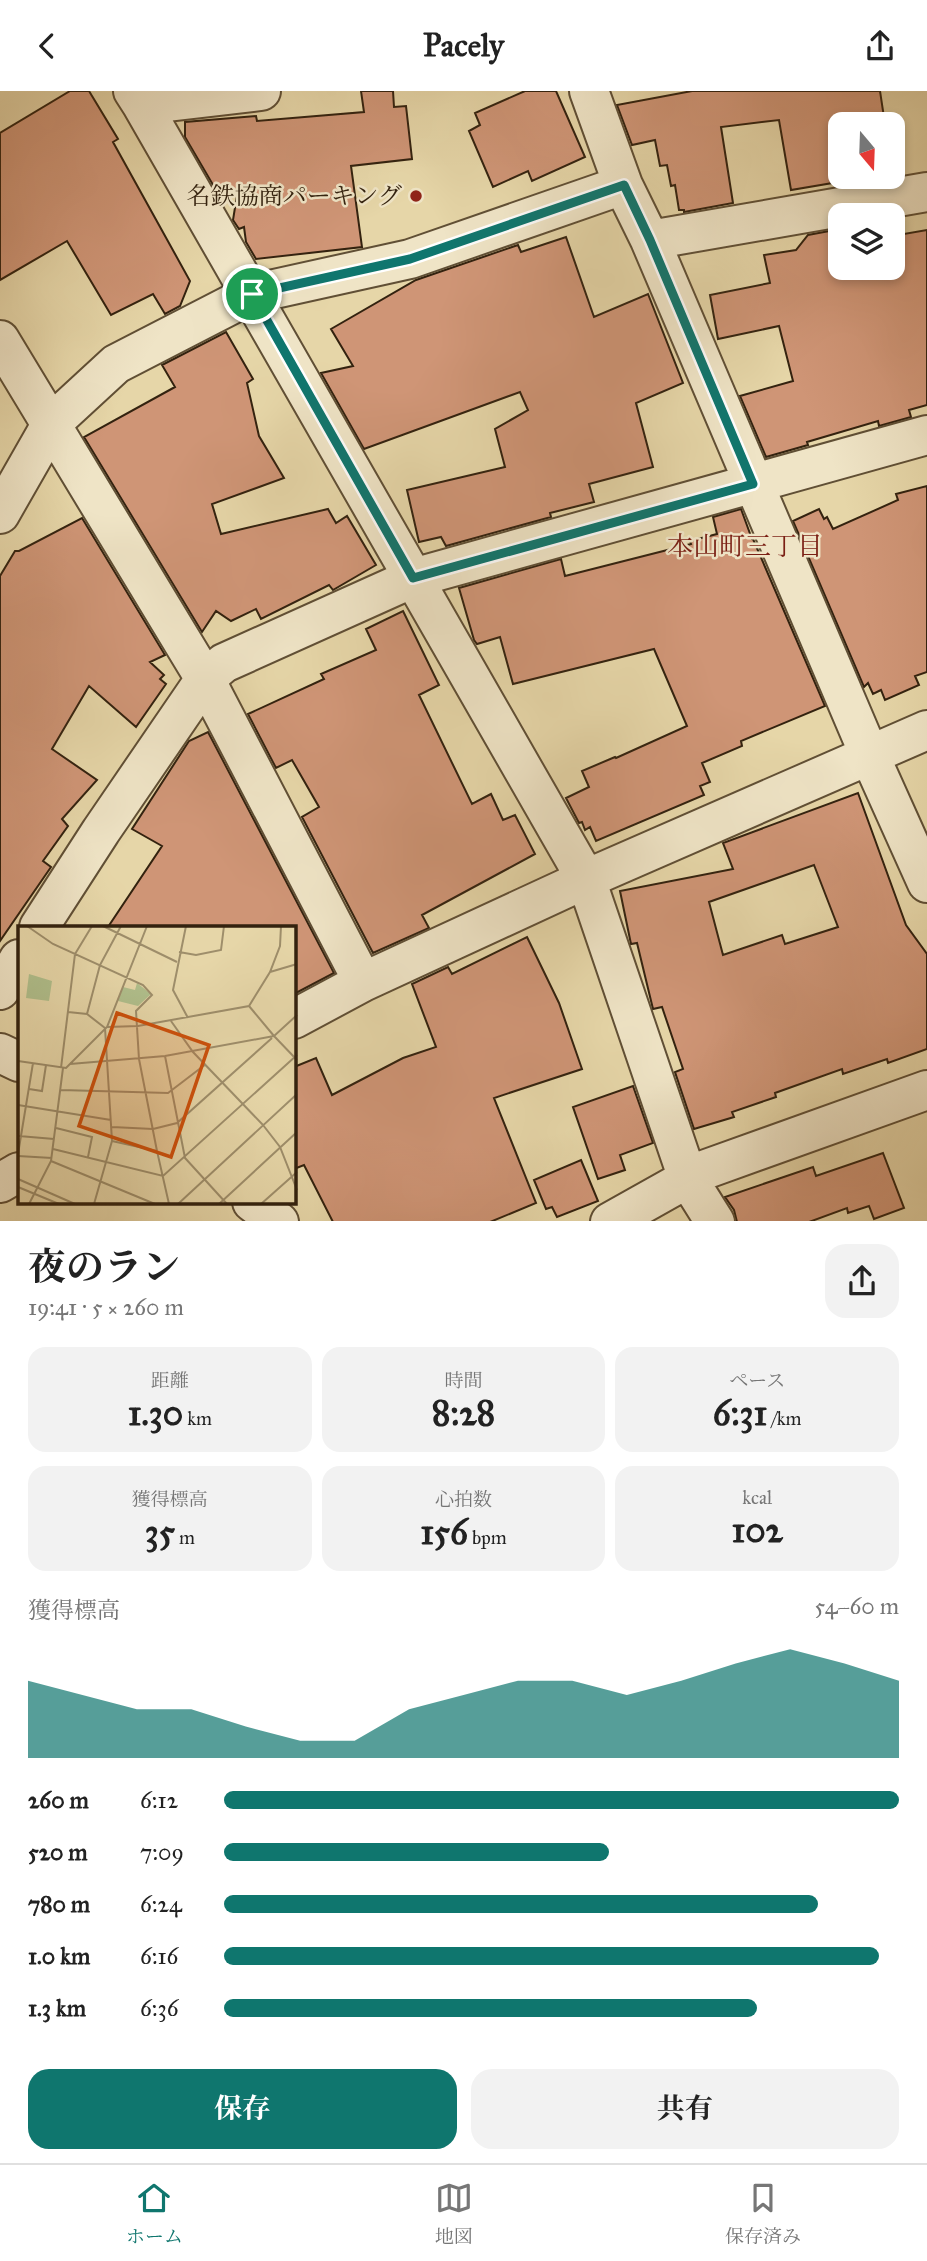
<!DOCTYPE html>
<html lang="ja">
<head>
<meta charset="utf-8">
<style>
	body { margin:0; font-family:"IM FELL Great Primer","Noto Serif JP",serif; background:#f2f2f2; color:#222; height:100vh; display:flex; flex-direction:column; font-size:26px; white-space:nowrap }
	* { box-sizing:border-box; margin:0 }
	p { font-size:23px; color:#767676 }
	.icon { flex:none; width:38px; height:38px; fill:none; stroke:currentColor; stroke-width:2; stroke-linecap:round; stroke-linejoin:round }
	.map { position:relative; height:1130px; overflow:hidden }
	.details { display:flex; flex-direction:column; background:#fff; flex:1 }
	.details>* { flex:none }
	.needle { width:46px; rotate:161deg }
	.controls { position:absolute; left:828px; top:21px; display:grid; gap:14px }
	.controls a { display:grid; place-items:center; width:77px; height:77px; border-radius:14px; background:#fff; box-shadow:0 4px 10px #0003; font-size:35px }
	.pin { position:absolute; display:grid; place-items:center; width:60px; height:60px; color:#fff; margin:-30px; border:4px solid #fff; border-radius:50%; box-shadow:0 2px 7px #0007 }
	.round { display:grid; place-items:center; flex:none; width:74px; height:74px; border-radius:21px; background:#f2f2f2 }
	.headline { display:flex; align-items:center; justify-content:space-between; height:119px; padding:0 28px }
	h1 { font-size:38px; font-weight:700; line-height:52px }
	.metrics { display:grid; grid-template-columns:repeat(3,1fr); gap:10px; height:119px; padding:7px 28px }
	.metrics div { display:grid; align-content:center; border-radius:18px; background:#f2f2f2; text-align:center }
	.metrics b { font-size:35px; font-weight:700 }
	.metrics small { font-size:19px; font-weight:400 }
	.metrics p { font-size:19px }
	.chart { height:196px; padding:14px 28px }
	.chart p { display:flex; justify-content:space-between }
	.chart svg { width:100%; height:126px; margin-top:7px; fill:#0f766e; opacity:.7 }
	.action { display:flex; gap:14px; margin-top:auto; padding:14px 28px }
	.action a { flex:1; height:80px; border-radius:21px; background:#0f766e; color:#fff; font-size:28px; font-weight:700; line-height:80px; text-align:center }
	.action a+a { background:#f2f2f2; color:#222 }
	ul { padding:0 28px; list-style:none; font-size:23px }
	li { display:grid; grid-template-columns:112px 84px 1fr; align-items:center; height:52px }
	li i { height:18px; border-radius:9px; background:#0f766e }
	header { display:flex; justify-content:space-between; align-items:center; height:91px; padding:0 28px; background:#fff; font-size:32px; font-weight:700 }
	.menu { display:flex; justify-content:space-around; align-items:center; height:98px; border-top:2px solid #e0e0e0; background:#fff; font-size:19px; color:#767676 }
	.menu a { display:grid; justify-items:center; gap:4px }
	.menu .active { color:#0f766e }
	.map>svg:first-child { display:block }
	.building { fill:#cf9576; stroke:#33220f; stroke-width:2; fill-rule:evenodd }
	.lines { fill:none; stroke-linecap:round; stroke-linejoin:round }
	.minor-casing { stroke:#604f35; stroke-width:42 }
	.minor { stroke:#efe4c6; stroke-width:38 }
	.route-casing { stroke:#fff; stroke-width:14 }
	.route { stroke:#0f766e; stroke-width:9 }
	.poi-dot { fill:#8f2418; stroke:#efe4c6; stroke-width:2.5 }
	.labels { text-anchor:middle; stroke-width:5; stroke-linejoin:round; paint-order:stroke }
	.poi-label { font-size:24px; fill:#33220f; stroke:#efe4c6; text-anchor:end }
	.neighbourhood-label { font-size:26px; fill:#7a1f14; stroke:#efe4c6 }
	.inset-road { fill:none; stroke:#9e8e6b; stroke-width:2 }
	.view { fill:#cd510c; fill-opacity:0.15; stroke:#cd510c; stroke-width:3.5 }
	.inset-edge { fill:none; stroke:#33220f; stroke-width:3.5 }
</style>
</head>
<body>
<header><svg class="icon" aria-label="back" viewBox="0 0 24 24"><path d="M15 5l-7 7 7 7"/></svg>Pacely<svg class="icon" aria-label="share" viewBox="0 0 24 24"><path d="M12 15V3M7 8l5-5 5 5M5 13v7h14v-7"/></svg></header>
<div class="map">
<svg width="927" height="1131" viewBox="0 0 927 1131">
	<rect width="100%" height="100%" fill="#e6d6a8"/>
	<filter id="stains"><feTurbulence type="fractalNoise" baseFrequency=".00286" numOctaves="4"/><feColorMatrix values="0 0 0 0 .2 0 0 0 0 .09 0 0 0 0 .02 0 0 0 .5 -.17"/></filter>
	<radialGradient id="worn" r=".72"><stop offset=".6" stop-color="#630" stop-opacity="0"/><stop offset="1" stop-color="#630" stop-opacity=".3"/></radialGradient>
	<!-- building -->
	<path class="building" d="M70 0H89L118 48 113 51 190 190 180 215 165 223 153 203 111 224 67 150 0 189V42Z
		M361 0H393L394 16 406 15 412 68 351 75 362 156 256 168 246 151 244 136 239 138 233 129 238 98 216 99 185 46V31L256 25 257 30 364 21Z
		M525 0H556L585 66 532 90 528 80 493 96 469 40 480 34 475 22Z
		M692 0H880L885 33H840V86H868L791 99 779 29 721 36 733 112 684 121V119H679L675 94 671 95 667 74 660 75 655 49 632 54 617 14Z
		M840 138V177H892V145L927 139V314L909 319 911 326 879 335 878 330 807 351 808 354 766 366 740 305 793 290 779 235 718 248 710 204 770 192 764 164 796 159 808 144Z
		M566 146 594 226 648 203 683 292 636 312 653 376 589 393 594 411 550 422 551 426 446 455 441 446 419 451 407 399 505 376 495 338 528 319 520 301 364 358 321 282 353 275 331 238 416 189 518 154 521 161Z
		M226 241 253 288 247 292 259 345 284 387 212 413 221 443 328 418 336 432 347 425 376 474 333 499 329 494 261 528 256 518 231 530 216 520 202 541 84 346 175 296 162 274Z
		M927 395V581L915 585 919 594 885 609 881 599 873 603 868 592 864 596 793 430 819 418 824 428 827 426 833 438 898 409 896 403Z
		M741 418 752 448H753L825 615 741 650 742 655 702 672 710 691 700 695 704 704 596 750 590 736 585 739 582 731 579 732 566 707 589 696 582 680 615 666 616 667 687 635 654 558 513 593 500 546 477 553 474 549 459 497 561 468 565 485 691 453 690 450 717 443 713 426Z
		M82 427 165 564 150 571 164 584 160 588 166 593 136 636 89 595 52 658 97 689 62 728 68 735 43 770 51 776 0 850V485L15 460H19Z
		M403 520 439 594 419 604 472 713 491 703 503 729 515 724 535 763 422 824 429 837 373 862 302 726 319 716 292 669 276 677 248 623 324 588 321 583 376 559 366 538Z
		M208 641 334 882 294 903V836H108L162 755 132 738 189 650Z
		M858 702 906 834 927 863V958L888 972 887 968 843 983 842 978 775 1002 776 1006 732 1021 734 1026 694 1038 675 981 683 978 662 916 653 918 637 852 631 853 620 800 733 778 723 752ZM814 774 838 836 785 853 782 844 723 864 709 811Z
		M527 846 559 912 582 978 494 1007 536 1112 490 1131H333L304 1074 294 1078V976L316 967 332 1004 403 967 436 956 412 893 448 876 452 883Z
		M633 995 653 1052 620 1064 625 1079 598 1088 573 1016Z
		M883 1062 904 1117 874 1128 869 1115 848 1122 847 1117 809 1131H737L734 1119 725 1106 813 1076 816 1085Z
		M581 1069 598 1110 557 1126 552 1116 546 1118 534 1089Z"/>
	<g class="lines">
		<!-- minor casing -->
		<g class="minor-casing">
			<path id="minor" d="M133 0 142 14 261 0
				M589 0 623 94 650 149 869 663 927 792
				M142 14 586 788 688 1088 715 1131
				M650 149 927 101
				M0 249 205 588 363 891
				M0 423 52 332 116 273 252 203 410 168 623 94
				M39 836 101 740 205 588 224 572 413 487 927 344
				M0 899 19 868
				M294 928 363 891 586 788 927 639
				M0 962 19 971
				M0 1092 19 1081
				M252 1111 279 1131
				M610 1131 701 1080 927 999"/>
		</g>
		<!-- minor -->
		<use href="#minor" class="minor"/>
	</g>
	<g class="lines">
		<!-- route casing -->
		<g class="route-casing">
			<path id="route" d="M624 94 650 149 753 393 413 487 252 203 410 168Z"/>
		</g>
		<!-- route -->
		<use href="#route" class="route"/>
	</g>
	<!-- markers -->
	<circle class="poi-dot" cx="416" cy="105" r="7"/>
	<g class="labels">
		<!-- poi labels -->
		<g class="poi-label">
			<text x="402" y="113">名鉄協商パーキング</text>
		</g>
		<!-- neighbourhood labels -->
		<g class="neighbourhood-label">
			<text x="745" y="464">本山町三丁目</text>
		</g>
	</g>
	<!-- overview -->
	<g transform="translate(18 835)">
		<rect width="278" height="278" fill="#e6d6a8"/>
		<path d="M11 48 34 55 31 75 8 72ZM119 57 133 68 120 80 100 75 105 61 117 64Z" fill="#b0bf8c"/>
		<path class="inset-road" d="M9 0 35 18 125 59 134 69 118 85 121 133 139 225M85 0 159 36M168 0 155 64 170 92M161 26 178 29 203 24 206 0M252 46 279 38M231 80 256 110M50 86 69 88 87 102 94 215 76 278M69 88 82 39 103 0M279 89 256 110 279 134M153 95 175 126 245 199M89 101 120 100 231 80 252 46 262 20 263 0M147 130 167 232 209 278M0 135 48 142 89 101 129 0M52 138 147 130 256 110M43 142 57 28 74 0M11 163 24 165 28 139M43 164 150 167 188 138M0 179 93 194M245 199 262 221 279 264M94 201 135 203 159 197 254 112M38 202 74 211 70 231M1 210 36 213M94 215 139 225 151 278M35 223 145 250 279 129M0 228 15 137M0 230 34 232M33 235 137 278M0 253 57 278M0 261 41 278M11 278 33 235 45 142M160 278 279 168M201 278 279 206M243 278 279 246"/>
		<path class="view" d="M99 87 191 119 153 231 61 200Z"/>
		<rect width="278" height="278" class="inset-edge"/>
	</g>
	<rect width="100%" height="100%" filter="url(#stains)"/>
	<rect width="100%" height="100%" fill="url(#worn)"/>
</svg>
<div class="controls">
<a><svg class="needle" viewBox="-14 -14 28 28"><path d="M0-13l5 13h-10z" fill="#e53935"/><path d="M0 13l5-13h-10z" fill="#767676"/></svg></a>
<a><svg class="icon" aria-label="layers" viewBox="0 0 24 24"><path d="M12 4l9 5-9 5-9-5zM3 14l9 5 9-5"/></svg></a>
</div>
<div class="pin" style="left:252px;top:203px;background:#1e9e55"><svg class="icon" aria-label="arrive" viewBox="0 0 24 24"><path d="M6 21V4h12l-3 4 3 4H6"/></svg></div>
</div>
<section class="details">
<div class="headline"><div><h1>夜のラン</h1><p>19:41 · 5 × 260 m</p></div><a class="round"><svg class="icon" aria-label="share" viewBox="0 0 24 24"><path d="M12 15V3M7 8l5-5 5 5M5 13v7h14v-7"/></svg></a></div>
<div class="metrics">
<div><p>距離</p><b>1.30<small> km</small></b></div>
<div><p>時間</p><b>8:28</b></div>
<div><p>ペース</p><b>6:31<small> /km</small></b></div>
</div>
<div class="metrics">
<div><p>獲得標高</p><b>35<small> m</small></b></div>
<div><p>心拍数</p><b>156<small> bpm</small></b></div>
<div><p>kcal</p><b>102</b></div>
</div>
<div class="chart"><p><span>獲得標高</span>54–60 m</p>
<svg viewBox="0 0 160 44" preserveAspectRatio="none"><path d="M0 44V17L10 22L20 27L30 27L40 33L50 38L60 38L70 27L80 22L90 17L100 17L110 22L120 17L130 11L140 6L150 11L160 17V44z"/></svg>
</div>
<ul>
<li><b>260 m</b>6:12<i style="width:100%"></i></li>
<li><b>520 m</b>7:09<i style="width:57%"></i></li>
<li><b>780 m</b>6:24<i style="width:88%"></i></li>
<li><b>1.0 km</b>6:16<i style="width:97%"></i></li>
<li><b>1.3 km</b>6:36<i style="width:79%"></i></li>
</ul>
<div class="action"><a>保存</a><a>共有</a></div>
</section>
<nav class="menu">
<a class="active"><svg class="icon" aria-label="home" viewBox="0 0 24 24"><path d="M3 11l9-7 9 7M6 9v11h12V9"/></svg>ホーム</a>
<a><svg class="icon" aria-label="map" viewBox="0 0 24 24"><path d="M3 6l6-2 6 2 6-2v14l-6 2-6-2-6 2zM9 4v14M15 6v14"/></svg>地図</a>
<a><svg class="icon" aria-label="saved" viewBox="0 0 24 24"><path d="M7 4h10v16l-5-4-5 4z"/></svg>保存済み</a>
</nav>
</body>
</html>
